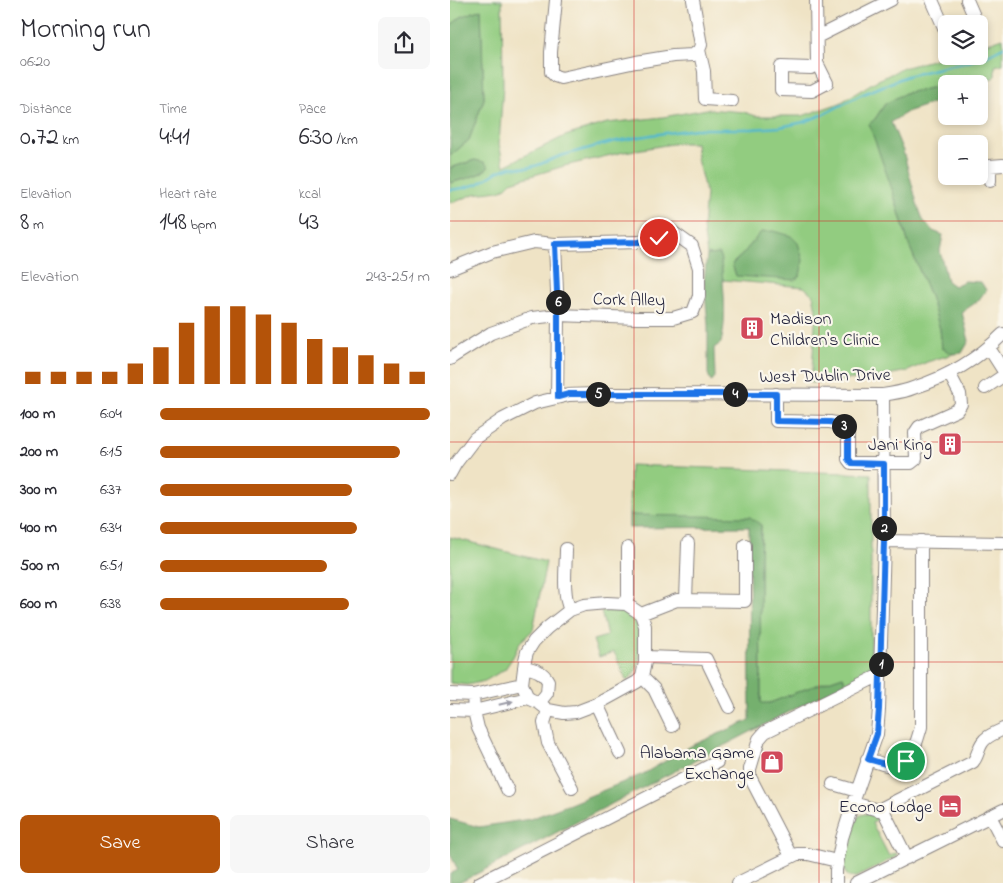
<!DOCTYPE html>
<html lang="en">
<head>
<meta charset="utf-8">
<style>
	body { margin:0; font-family:"Indie Flower",sans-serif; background:#f7f7f7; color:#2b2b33; height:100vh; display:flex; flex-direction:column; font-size:19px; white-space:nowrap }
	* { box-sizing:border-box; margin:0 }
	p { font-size:16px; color:#7c7c81 }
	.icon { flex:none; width:28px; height:28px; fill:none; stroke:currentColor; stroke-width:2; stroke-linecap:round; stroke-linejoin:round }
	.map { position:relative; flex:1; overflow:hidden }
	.drawer { display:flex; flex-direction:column; background:#fff; width:450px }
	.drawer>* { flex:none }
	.controls { position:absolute; left:488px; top:15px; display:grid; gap:10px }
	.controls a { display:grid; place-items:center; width:50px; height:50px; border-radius:8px; background:#fff; box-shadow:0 2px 8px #0003; font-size:25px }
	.pin { position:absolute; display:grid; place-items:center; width:42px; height:42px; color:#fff; margin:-21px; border:2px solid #fff; border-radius:50%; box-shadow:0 1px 5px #0007 }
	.km { position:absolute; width:25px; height:25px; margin:-12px; border-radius:50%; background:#222; color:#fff; font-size:14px; line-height:25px; text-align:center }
	.round { display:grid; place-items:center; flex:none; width:52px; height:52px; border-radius:8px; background:#f7f7f7 }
	.head { display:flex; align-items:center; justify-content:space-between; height:85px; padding:0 20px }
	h1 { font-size:28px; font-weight:600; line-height:38px }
	.stats { display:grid; grid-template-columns:repeat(3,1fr); gap:8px; height:85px; padding:5px 20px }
	.stats div { display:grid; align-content:center }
	.stats b { font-size:25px; font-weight:600 }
	.stats small { font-size:14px; font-weight:400 }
	.stats p { font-size:14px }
	.chart { height:140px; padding:10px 20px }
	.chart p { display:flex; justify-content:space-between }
	.chart svg { width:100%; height:90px; margin-top:5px; stroke:#b45309; stroke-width:6 }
	.primary-button { display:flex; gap:10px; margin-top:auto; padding:10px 20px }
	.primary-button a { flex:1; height:58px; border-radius:8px; background:#b45309; color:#fff; font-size:20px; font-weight:600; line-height:58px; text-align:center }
	.primary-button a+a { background:#f7f7f7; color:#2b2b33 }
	ul { padding:0 20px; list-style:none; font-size:16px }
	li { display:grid; grid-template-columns:80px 60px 1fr; align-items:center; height:38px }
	li i { height:12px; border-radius:6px; background:#b45309 }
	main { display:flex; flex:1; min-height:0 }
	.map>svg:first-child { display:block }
	.green { fill:#92cc80; stroke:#5a775e; fill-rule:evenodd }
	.forest { fill:#75b06e; stroke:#4c6954 }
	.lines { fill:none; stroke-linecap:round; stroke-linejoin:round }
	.stream { stroke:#4fb7cd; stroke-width:2.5 }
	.minor-casing { stroke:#888280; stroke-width:14 }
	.minor { stroke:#fff; stroke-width:12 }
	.oneway { fill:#9c9ca7 }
	.route-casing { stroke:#fff; stroke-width:10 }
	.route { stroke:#1a73e8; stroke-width:6 }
	.grid { fill:none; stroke:#d62828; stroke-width:1; stroke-opacity:0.55 }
	.labels { text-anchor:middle; stroke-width:4.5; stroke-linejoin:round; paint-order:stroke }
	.street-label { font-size:18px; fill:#22223b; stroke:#fbf7ec }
	.poi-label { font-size:18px; fill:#22223b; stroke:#fbf7ec; text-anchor:end }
</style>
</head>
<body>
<main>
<section class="drawer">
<div class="head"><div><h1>Morning run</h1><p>06:20</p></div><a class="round"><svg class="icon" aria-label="share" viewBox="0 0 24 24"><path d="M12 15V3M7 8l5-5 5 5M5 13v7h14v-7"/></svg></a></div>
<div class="stats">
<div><p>Distance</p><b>0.72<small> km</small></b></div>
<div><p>Time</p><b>4:41</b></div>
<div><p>Pace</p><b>6:30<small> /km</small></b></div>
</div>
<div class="stats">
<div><p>Elevation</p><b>8<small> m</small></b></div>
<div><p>Heart rate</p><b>148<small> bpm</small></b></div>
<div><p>kcal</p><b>43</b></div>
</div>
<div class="chart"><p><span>Elevation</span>243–251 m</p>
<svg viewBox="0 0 160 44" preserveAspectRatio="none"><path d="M5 44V38M15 44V38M25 44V38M35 44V38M45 44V34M55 44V26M65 44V14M75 44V6M85 44V6M95 44V10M105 44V14M115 44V22M125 44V26M135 44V30M145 44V34M155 44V38"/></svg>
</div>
<ul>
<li><b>100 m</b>6:04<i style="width:100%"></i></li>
<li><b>200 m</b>6:15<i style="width:89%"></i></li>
<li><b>300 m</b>6:37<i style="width:71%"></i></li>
<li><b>400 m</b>6:34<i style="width:73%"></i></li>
<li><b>500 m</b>6:51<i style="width:62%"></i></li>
<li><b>600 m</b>6:38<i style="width:70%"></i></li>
</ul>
<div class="primary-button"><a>Save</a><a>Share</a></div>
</section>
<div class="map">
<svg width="553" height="883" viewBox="0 0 553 883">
	<rect width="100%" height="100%" fill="#fbf7ec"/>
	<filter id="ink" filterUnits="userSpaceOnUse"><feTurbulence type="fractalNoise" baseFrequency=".02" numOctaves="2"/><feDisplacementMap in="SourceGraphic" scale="10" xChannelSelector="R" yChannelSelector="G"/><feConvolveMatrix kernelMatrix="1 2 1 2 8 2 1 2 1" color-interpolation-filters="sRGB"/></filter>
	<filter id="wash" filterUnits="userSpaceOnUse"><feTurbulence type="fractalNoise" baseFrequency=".0096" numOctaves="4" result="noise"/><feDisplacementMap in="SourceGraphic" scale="20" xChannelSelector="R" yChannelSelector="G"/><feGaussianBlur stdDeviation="1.12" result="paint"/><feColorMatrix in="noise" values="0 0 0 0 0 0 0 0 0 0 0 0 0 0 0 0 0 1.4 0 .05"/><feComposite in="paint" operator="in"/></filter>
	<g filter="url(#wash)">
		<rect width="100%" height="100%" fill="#efe3c5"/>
		<!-- green -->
		<path class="green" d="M0 0H52L53 86 49 144 54 166 115 136 157 123 213 117 257 109 294 112 306 116H352L390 103 424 82 453 68 496 56H529V46L553 38V64L545 66V77L531 83 526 76 503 84H496V85L472 90 435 104 425 119 443 192 459 245 480 296 490 329 492 348 503 354 477 362 458 371 427 377 361 383 366 310 363 295 354 287 273 280 270 255H257L253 228 256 194 247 159 246 143H228L174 152 114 166 61 182 54 189 49 191 24 194 10 200 0 203V183L18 178 31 173 25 160 0 168V156L19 140 34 99 31 9 11 17 0 26ZM311 232 333 279 282 264 292 255Z
			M180 465 421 474V670L395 683 393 676 355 689 320 703 311 704 310 571 311 525 179 515Z
			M0 537 96 562 83 630 70 642 63 657 55 669 35 681 17 685 0 683Z
			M162 610C167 611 173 610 178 613 180 615 184 619 186 622 190 631 191 659 187 668 185 673 181 677 177 681L164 652 149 657 143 640 157 636 151 611Z
			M414 814H420L427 816 428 819 422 823 439 856 445 853 447 854V856L407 877C403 877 399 877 396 874 390 866 404 828 407 819L409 816Z"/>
		<!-- forest -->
		<path class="forest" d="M31 9 34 99 19 140 0 156V26L11 17Z
			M496 85V99L459 111 441 122 453 151 467 203 473 220 483 231 493 235 490 251 497 281 504 286 515 281 531 282 536 290 528 301 512 312 519 341 512 353 503 354 492 348 490 329 480 296 459 245 443 192 419 124 425 119 435 104 455 93Z
			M25 160 34 162 39 167 31 173 18 178 0 183V168Z
			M323 231 341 236 348 243 353 260 350 276 345 280 286 276 282 264 292 255 311 232Z
			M270 254C273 281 278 317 271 343L264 348 265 377 261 382 258 374V325L254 282 257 255Z
			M179 515 300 517 311 525 310 571 311 703H320L355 689 393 676 395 683 9 883H0V874L8 870 0 854V819L29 827 80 819 120 804 193 774 241 746 300 720 299 527 179 528Z"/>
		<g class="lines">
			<!-- stream -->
			<path class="stream" d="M0 190 13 188 28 184 47 172 61 167 77 168 88 165 110 156 162 142 201 135 245 129H301L330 127 354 122 374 114 411 95 457 76 498 66 514 63 534 57 553 47"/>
		</g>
	</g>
	<g filter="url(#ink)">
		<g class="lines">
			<!-- minor casing -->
			<g class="minor-casing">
				<path id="minor" d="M106 0 101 52V72L105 76 111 78 186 62 223 56 243 55 249 50
					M243 0 251 45 249 50 254 71 255 99 282 101
					M366 0 367 63
					M482 0 496 32
					M517 0 527 23 524 24
					M367 37 441 0
					M367 63 377 83 362 91 331 90V67L361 68Z
					M540 181V166L553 165
					M105 244 108 315 107 397
					M0 269 42 252 84 242 105 244 189 242 209 238 221 231 242 246 249 268V296L243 312 223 318H187L108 315 82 318 41 333 4 356 0 359
					M539 348 553 370
					M535 388 553 376
					M326 394V421L380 422 391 424 398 430V459L401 463H461L466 459 465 433 469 427 507 410 511 404 510 394 499 373
					M0 474 6 463 25 438 53 419 85 403 119 395 147 394 433 395C443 393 454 392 463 388 498 377 527 360 553 334
					M434 541 553 543
					M116 549C116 567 112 593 120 610
					M236 600 238 543
					M176 604 157 603 134 605 120 610 97 628 84 641 77 652 75 660 72 684 78 698 89 703 98 710 114 713 126 712 147 704 187 682 192 677 195 662V626L191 614 176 604 178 596V548
					M191 614 227 600 295 601V545
					M195 657 256 659 279 707
					M74 667C84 669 93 671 98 681L97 693 89 703
					M192 677 204 689 222 726
					M0 694 23 695 72 684
					M23 695 24 711 28 728 58 791
					M147 704 170 753
					M0 710 24 711 78 698
					M98 710 94 723 98 743 122 788
					M417 759C424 761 431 764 437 765 461 769 466 744 471 727V541
					M383 784 407 791
					M403 803 428 810 432 808 523 762C528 756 528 749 532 743 536 736 546 733 553 729
					M432 808 457 858
					M540 816 553 841
					M341 856 300 777V769L309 739 315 732 430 675
					M29 883 267 762
					M288 883 347 854H358L387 861
					M386 883V870L392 838 403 803 427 734 429 709 434 541 433 395
					M406 883 553 810"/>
			</g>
			<!-- minor -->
			<use href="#minor" class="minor"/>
		</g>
		<!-- one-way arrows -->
		<defs><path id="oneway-solid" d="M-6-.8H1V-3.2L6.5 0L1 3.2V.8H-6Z" transform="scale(1.25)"/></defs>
		<use class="oneway" href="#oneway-solid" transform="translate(56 703) rotate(-14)"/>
	</g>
	<g class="lines" filter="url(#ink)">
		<!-- route casing -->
		<g class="route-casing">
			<path id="route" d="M209 238 189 242 105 244 108 315V397L119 394H326V421L380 422 391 424 398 430V459L401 463 434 464V541L429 709 427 734 418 759C432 763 442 768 456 761"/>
		</g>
		<!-- route -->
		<use href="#route" class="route"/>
	</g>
	<!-- grid -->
	<path class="grid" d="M184 0V883M369 0V883M0 221H553M0 442H553M0 662H553"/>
	<!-- icons -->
	<defs>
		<g id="building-square" transform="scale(1.25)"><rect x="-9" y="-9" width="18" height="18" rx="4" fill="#d1495b" stroke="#fbf7ec"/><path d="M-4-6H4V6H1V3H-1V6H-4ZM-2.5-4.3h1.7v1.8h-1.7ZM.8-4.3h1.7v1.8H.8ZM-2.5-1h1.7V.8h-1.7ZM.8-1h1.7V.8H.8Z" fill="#fff"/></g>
		<g id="shop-square" transform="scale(1.25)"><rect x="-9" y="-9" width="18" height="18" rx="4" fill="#d1495b" stroke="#fbf7ec"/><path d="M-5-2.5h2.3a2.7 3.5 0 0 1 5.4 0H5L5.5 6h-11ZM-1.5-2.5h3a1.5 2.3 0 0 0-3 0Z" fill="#fff"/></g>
		<g id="hotel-square" transform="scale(1.25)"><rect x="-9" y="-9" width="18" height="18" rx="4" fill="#d1495b" stroke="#fbf7ec"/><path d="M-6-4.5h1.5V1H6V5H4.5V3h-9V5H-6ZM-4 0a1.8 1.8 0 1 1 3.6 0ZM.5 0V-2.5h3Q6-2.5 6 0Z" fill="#fff"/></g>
	</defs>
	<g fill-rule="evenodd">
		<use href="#building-square" x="302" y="328"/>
		<use href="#building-square" x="500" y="444"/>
		<use href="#shop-square" x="322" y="762"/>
		<use href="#hotel-square" x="500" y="806"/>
	</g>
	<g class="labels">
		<!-- street labels -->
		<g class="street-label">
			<text transform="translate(179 299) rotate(1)" y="6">Cork Alley</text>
			<text transform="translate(375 375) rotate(-1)" y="6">West Dublin Drive</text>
		</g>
		<!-- poi labels -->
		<g class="poi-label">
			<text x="320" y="324" text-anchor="start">Madison<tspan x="320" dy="21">Children's Clinic</tspan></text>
			<text x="482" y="450">Jani King</text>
			<text x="304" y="758">Alabama Game<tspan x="304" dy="21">Exchange</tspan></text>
			<text x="482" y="812">Econo Lodge</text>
		</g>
	</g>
</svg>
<div class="controls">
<a><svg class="icon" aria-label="layers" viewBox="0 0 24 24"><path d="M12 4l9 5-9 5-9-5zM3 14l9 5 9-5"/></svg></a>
<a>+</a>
<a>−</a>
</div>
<div class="pin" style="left:456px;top:761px;background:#1e9e55"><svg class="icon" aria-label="arrive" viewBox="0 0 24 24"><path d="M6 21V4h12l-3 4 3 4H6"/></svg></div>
<div class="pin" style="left:209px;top:238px;background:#d93025"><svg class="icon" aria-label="check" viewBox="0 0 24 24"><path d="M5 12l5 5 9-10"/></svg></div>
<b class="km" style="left:431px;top:664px">1</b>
<b class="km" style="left:434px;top:528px">2</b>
<b class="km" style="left:394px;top:426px">3</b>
<b class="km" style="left:285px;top:394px">4</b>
<b class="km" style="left:148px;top:394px">5</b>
<b class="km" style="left:108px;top:302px">6</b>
</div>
</main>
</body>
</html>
